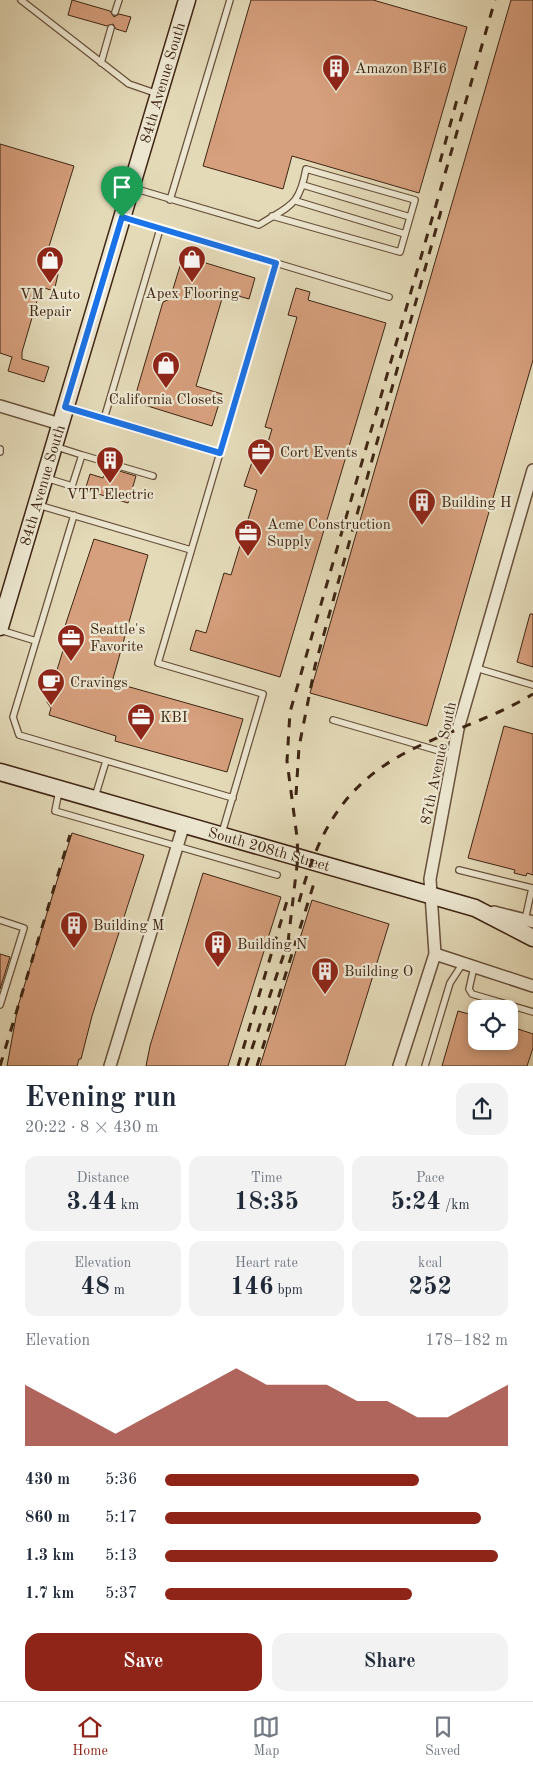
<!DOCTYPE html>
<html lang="en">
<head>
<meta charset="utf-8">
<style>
	body { margin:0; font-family:"Old Standard TT",serif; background:#f2f2f3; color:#1f2937; height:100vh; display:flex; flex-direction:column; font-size:19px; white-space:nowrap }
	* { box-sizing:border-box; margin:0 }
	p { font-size:16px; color:#747a83 }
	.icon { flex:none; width:28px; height:28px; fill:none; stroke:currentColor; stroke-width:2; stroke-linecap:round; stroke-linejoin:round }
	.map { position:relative; height:1066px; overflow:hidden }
	.panel { display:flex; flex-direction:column; background:#fff; flex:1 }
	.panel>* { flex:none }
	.buttons { position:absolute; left:468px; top:1000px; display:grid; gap:10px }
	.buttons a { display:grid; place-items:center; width:50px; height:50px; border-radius:10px; background:#fff; box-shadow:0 2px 8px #0003; font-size:25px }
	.pin { position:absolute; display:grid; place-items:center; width:42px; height:42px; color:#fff; margin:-51px -21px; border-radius:50% 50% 50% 0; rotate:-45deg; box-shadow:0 0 5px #0007 }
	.pin .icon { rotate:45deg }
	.round { display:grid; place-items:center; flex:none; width:52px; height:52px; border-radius:15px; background:#f2f2f3 }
	.summary { display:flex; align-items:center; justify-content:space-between; height:85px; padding:0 25px }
	h1 { font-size:28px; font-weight:800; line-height:38px }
	.stats { display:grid; grid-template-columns:repeat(3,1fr); gap:8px; height:85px; padding:5px 25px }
	.stats div { display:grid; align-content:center; border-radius:12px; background:#f2f2f3; text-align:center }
	.stats b { font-size:25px; font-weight:800 }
	.stats small { font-size:14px; font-weight:400 }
	.stats p { font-size:14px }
	.chart { height:140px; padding:10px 25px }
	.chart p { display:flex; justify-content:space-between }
	.chart svg { width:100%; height:90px; margin-top:5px; fill:#8f2418; opacity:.7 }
	.cta { display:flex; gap:10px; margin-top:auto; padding:10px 25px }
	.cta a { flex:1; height:58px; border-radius:15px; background:#8f2418; color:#fff; font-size:20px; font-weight:800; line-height:58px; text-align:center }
	.cta a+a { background:#f2f2f3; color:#1f2937 }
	ul { padding:0 25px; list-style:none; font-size:16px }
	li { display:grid; grid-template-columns:80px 60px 1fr; align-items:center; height:38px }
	li i { height:12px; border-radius:6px; background:#8f2418 }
	.dock { display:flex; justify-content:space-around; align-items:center; height:70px; border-top:1px solid #e0e1e3; background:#fff; font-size:14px; color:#747a83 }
	.dock a { display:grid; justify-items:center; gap:2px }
	.dock .active { color:#8f2418 }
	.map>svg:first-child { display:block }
	.building { fill:#d69f7d; stroke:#3e2513 }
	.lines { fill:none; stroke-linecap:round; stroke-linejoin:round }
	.lane-casing { stroke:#68523c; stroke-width:8 }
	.street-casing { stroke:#68523c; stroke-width:14 }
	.secondary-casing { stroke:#3e2513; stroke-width:19 }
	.lane { stroke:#ede7d1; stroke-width:5.5 }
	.street { stroke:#ede7d1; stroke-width:11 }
	.secondary { stroke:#ede7d1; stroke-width:16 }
	.rail { stroke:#3e2513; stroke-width:3; stroke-dasharray:9 9; stroke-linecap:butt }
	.route-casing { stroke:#fff; stroke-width:10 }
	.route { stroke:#1a73e8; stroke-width:6 }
	.labels { text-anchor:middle; stroke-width:4.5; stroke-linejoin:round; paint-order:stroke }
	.poi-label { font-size:15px; fill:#3e2513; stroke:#ede7d1; text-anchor:start }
	.street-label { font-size:15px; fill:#3e2513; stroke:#ede7d1 }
</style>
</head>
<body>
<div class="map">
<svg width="533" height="1066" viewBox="0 0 533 1066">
	<rect width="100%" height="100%" fill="#e4dab8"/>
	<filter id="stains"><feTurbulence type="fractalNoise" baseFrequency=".004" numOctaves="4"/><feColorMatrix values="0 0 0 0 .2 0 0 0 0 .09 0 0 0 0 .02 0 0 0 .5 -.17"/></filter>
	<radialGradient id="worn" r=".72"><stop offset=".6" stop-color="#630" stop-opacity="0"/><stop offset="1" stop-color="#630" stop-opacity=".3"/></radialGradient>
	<!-- building -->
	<path class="building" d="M72 0 110 11 114 17 119 14 131 17 126 32 116 29 113 24 107 26 68 15Z
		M251 0H373L467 27 419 193 292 156 283 189 203 166Z
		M511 0H533V360L427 726 310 693Z
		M0 144 74 166 42 269 58 274 56 283 54 291 41 287 22 352V359L49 367 44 382 8 371 12 357 0 353Z
		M183 256 255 278 249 299 224 292 196 386 222 394 212 426 138 403 140 396 137 390 163 302 170 299Z
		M296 288 310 292 308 300 386 323 280 677 190 650 196 630 206 633 224 573 231 575 257 490 244 486 252 462 261 465 272 429 265 427 297 317 288 315Z
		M106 467 136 476 128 503 85 490 90 474 103 478Z
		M94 539 148 555 112 682 243 719 227 772 115 741 116 736 49 715 51 708 47 702 66 641 62 635Z
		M530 614H533V667L517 662Z
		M504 726 533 734V875L527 873 526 876 514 873 515 870 468 858Z
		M72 833 144 855 92 1016 81 1059H79L77 1066H7L18 1006Z
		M203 873 281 897 228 1066H146L150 1046Z
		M312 900 389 924 345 1066H260Z
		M0 954 10 957 0 989Z
		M458 1011 476 1016V1041H509V1026L533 1034V1048L527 1066H442Z"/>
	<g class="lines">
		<!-- lane casing -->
		<g class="lane-casing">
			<path id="lane" d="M21 0 129 84 158 94
				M115 12 119 0
				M101 63 111 28
				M303 185 410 217
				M133 188 259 225C290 205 299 207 306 169L415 200 400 252 272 216
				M170 200 230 0
				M296 201 405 234
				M125 218 276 263 158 663 263 694 222 833
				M276 263 389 297
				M67 408 220 453
				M104 419 160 229
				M0 449V452
				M82 455 153 476
				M46 478 72 486 82 455 57 447
				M38 505 191 550
				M74 515 13 717 19 735 233 798
				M0 630 36 641
				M476 668 533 685
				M333 720 453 755
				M59 791 55 811 277 875
				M95 797 106 761
				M459 870 532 888 525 920
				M0 920 24 928 0 1005
				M474 967 469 989 472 994 533 1012
				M425 1066 450 983 463 963"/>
		</g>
		<!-- street casing -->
		<g class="street-casing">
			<path id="street" d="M0 406 60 424
				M494 912 533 922
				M435 954 533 986
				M110 1066 184 824
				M399 1066 435 954 430 879 458 729 533 470"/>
		</g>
		<!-- secondary casing -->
		<g class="secondary-casing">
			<g id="secondary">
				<path id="s1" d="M0 627 187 0"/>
				<path id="s2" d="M0 772 475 908 533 938"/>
			</g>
		</g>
		<!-- lane -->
		<use href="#lane" class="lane"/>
		<!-- street -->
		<use href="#street" class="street"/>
		<!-- secondary -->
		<use href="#secondary" class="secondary"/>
		<!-- rail -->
		<path class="rail" d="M440 162 458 96
			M296 795 299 747 315 666 441 211
			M299 902C319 828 346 780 419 746 457 728 497 716 533 694
			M288 942 298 857 297 837 287 761 290 712 495 0
			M0 1066 70 835
			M238 1066 287 901
			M246 1066 290 936
			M257 1066 315 880"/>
	</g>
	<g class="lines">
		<!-- route casing -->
		<g class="route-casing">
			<path id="route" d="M122 217 276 263 220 453 65 407Z"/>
		</g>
		<!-- route -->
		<use href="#route" class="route"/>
	</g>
	<!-- icons -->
	<defs>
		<g id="building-pin" transform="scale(1.4375)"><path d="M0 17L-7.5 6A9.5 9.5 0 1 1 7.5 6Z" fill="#8f2418" stroke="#ede7d1"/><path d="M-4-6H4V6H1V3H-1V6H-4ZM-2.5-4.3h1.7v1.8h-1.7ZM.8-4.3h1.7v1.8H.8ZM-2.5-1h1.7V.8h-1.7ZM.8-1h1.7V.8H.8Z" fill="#fff"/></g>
		<g id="shop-pin" transform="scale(1.4375)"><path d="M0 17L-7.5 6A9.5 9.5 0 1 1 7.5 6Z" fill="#8f2418" stroke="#ede7d1"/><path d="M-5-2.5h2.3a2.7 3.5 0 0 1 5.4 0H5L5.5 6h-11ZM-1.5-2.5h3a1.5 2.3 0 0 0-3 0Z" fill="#fff"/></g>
		<g id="office-pin" transform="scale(1.4375)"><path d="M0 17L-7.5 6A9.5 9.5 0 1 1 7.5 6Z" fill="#8f2418" stroke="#ede7d1"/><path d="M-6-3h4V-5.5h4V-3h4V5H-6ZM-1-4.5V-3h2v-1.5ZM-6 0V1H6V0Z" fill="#fff"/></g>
		<g id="cafe-pin" transform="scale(1.4375)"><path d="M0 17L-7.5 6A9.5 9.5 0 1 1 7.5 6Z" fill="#8f2418" stroke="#ede7d1"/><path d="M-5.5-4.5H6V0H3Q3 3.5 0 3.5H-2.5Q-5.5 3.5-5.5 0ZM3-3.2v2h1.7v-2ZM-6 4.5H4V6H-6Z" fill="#fff"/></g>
	</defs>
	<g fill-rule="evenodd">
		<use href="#building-pin" x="336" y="68"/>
		<use href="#shop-pin" x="192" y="259"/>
		<use href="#shop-pin" x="50" y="260"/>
		<use href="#shop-pin" x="166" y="365"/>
		<use href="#office-pin" x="261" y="452"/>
		<use href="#building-pin" x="110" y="460"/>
		<use href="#building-pin" x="422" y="502"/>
		<use href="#office-pin" x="248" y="533"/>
		<use href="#office-pin" x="71" y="638"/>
		<use href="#cafe-pin" x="51" y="682"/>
		<use href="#office-pin" x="141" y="717"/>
		<use href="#building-pin" x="74" y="925"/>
		<use href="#building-pin" x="218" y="944"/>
		<use href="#building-pin" x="325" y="971"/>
	</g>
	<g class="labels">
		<!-- poi labels -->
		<g class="poi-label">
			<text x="355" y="73">Amazon BFI6</text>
			<text x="192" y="298" text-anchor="middle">Apex Flooring</text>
			<text x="50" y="299" text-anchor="middle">VM Auto<tspan x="50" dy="17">Repair</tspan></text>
			<text x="166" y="404" text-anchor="middle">California Closets</text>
			<text x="280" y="457">Cort Events</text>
			<text x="110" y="499" text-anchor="middle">VTT Electric</text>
			<text x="441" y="507">Building H</text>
			<text x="267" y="529">Acme Construction<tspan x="267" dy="17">Supply</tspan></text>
			<text x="90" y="634">Seattle's<tspan x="90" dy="17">Favorite</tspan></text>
			<text x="70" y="687">Cravings</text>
			<text x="160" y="722">KBI</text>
			<text x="93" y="930">Building M</text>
			<text x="237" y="949">Building N</text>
			<text x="344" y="976">Building O</text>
		</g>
		<!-- street labels -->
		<g class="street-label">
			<text dy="5" stroke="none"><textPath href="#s1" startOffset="568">84th Avenue South</textPath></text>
			<text dy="5" stroke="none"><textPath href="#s1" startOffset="148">84th Avenue South</textPath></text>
			<text transform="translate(438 763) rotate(-78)" y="5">87th Avenue South</text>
			<text dy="5" stroke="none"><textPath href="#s2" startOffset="280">South 208th Street</textPath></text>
		</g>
	</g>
	<rect width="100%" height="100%" filter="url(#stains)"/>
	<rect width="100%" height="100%" fill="url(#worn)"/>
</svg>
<div class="buttons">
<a><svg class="icon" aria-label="locate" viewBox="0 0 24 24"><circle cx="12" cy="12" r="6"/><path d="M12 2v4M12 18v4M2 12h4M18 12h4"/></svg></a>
</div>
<div class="pin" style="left:122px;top:217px;background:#1e9e55"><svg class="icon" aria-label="arrive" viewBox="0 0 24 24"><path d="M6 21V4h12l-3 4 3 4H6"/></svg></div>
</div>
<section class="panel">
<div class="summary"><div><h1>Evening run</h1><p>20:22 · 8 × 430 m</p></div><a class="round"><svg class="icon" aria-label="share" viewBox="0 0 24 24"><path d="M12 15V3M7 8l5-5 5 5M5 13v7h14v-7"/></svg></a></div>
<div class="stats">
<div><p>Distance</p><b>3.44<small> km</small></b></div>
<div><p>Time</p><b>18:35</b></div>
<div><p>Pace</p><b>5:24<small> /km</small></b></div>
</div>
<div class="stats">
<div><p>Elevation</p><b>48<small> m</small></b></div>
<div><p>Heart rate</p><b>146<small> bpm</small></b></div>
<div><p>kcal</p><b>252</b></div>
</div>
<div class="chart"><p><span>Elevation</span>178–182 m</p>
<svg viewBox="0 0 160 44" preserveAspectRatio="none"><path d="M0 44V14L10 22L20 30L30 38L40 30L50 22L60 14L70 6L80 14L90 14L100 14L110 22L120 22L130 30L140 30L150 22L160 14V44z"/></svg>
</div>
<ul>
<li><b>430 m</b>5:36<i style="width:74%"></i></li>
<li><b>860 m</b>5:17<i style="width:92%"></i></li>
<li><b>1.3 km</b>5:13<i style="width:97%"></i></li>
<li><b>1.7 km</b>5:37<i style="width:72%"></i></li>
</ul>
<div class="cta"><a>Save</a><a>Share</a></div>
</section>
<nav class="dock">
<a class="active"><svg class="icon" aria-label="home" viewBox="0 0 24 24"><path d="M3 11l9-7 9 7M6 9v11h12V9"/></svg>Home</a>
<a><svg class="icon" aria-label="map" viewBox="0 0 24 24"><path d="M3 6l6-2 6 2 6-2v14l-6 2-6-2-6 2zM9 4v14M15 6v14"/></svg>Map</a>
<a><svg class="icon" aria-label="saved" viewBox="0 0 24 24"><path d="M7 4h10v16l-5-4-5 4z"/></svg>Saved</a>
</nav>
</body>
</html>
